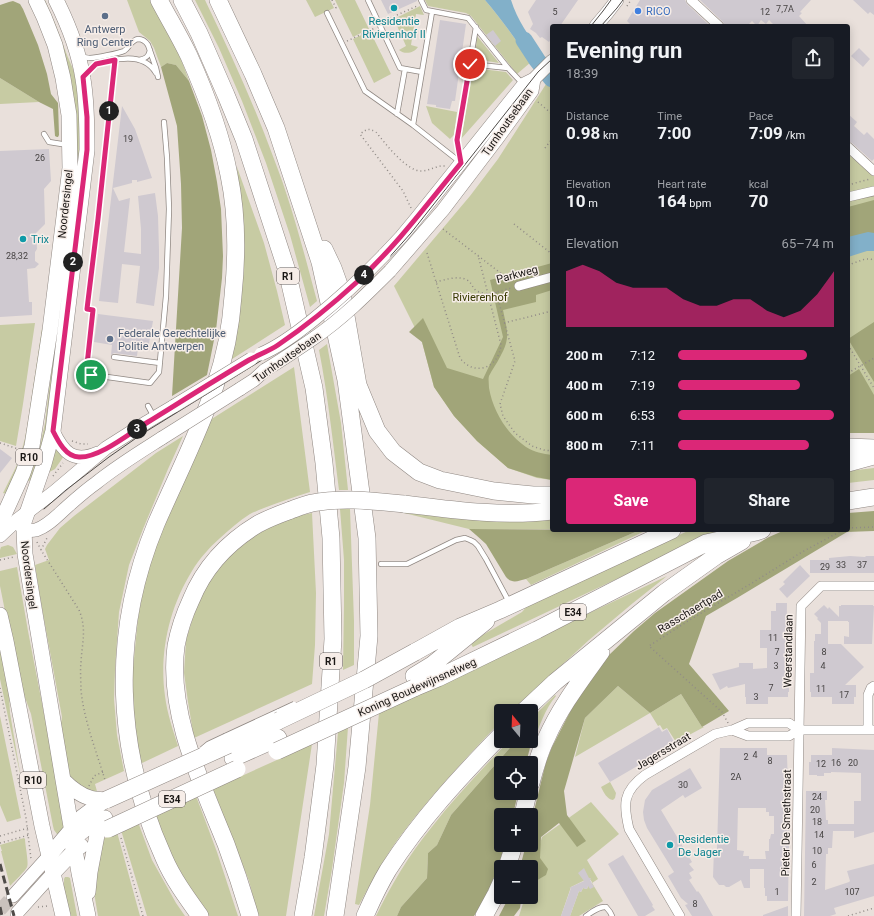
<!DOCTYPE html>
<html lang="en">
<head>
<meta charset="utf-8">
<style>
	body { margin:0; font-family:Roboto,sans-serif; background:#20242c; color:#f1f3f6; height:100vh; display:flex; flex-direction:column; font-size:15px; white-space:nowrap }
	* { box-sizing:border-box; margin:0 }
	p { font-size:13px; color:#9ea1a6 }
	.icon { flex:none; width:22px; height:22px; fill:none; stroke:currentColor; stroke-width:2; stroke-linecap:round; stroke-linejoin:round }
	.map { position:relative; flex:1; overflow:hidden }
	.drawer { position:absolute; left:550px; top:24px; width:300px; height:508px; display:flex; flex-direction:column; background:#171b24; border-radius:4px; box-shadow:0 2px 10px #0003 }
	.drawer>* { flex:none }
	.needle { width:26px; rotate:341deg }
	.fabs { position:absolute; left:494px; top:704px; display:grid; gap:8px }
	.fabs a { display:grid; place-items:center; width:44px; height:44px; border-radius:4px; background:#171b24; box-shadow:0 2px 10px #0003; font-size:20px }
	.pin { position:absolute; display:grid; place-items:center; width:34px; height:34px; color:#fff; margin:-17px; border:2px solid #fff; border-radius:50%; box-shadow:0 1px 4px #0007 }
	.km { position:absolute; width:20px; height:20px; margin:-10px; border-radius:50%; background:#222; color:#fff; font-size:11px; line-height:20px; text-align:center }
	.round { display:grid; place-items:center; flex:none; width:42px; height:42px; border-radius:4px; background:#20242c }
	.headline { display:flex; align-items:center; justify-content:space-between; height:68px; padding:0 16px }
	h1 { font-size:22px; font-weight:700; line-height:30px }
	.figures { display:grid; grid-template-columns:repeat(3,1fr); gap:6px; height:68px; padding:4px 16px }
	.figures div { display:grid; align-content:center }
	.figures b { font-size:17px; font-weight:700 }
	.figures small { font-size:11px; font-weight:400 }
	.figures p { font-size:11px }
	.chart { height:112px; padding:8px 16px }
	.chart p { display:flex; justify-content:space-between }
	.chart svg { width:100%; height:72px; margin-top:4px; fill:#db2777; opacity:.7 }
	.action { display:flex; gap:8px; margin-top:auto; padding:8px 16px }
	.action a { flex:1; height:46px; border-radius:4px; background:#db2777; color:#fff; font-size:16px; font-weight:700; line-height:46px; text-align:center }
	.action a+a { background:#20242c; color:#f1f3f6 }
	ul { padding:0 16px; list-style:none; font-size:13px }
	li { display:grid; grid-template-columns:64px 48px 1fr; align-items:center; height:30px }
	li i { height:10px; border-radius:5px; background:#db2777 }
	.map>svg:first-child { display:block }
	.green { fill:#c7cba3 }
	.forest { fill:#a1a579 }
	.water { fill:#82b0c9 }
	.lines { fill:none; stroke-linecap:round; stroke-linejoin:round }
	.river { stroke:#82b0c9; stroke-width:17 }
	.building { fill:#cfc9d0; fill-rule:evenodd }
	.secondary-tunnel { stroke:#cac2bd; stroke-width:13; stroke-dasharray:13 6; stroke-linecap:butt }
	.lane-casing { stroke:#908883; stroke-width:6 }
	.street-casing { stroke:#908883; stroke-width:10 }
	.secondary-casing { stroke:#908883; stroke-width:14 }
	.primary-casing { stroke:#908883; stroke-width:16 }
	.highway-casing { stroke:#908883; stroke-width:18 }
	.path { stroke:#918b87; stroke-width:1.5; stroke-dasharray:1 3; stroke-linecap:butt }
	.lane { stroke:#fff; stroke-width:4.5 }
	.street { stroke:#fff; stroke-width:9 }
	.secondary { stroke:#fff; stroke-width:13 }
	.primary { stroke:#fff; stroke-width:15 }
	.highway { stroke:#fff; stroke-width:17 }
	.tram { stroke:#504c49; stroke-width:1 }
	.rail { stroke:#504c49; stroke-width:3; stroke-dasharray:8 4; stroke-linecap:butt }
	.lane-bridge-casing { stroke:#908883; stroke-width:6; stroke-linecap:butt }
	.secondary-bridge-casing { stroke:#908883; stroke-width:14; stroke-linecap:butt }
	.highway-bridge-casing { stroke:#908883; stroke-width:18; stroke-linecap:butt }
	.lane-bridge { stroke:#fff; stroke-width:4.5 }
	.secondary-bridge { stroke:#fff; stroke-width:13 }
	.highway-bridge { stroke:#fff; stroke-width:17 }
	.route-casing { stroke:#fff; stroke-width:8 }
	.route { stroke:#db2777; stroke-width:5 }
	.culture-dot { fill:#0f9aa8; stroke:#f6ede8; stroke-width:1.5 }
	.shop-dot { fill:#3f7fe0; stroke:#f6ede8; stroke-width:1.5 }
	.service-dot { fill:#5c6f8a; stroke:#f6ede8; stroke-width:1.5 }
	.labels { text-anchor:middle; stroke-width:3; stroke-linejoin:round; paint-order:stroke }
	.number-label { font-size:9px; fill:#474444 }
	.shield { fill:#f6ede8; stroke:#5c5754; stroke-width:1 }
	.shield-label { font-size:10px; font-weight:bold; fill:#1a1715 }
	.shop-label { font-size:11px; fill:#366cbe; stroke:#f6ede8; text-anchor:start }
	.culture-label { font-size:11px; fill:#0d838f; stroke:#f6ede8; text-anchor:start }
	.service-label { font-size:11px; fill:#4e5e75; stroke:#f6ede8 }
	.street-label { font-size:11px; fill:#1a1715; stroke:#f6ede8 }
	.park-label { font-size:11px; fill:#363800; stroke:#f6ede8 }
</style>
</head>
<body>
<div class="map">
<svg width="874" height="916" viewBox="0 0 874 916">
	<rect width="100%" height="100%" fill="#e9e0db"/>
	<!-- green -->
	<path class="green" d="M42 0H45L55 23 67 55 73 69 76 77 79 95 80 152 46 431 32 480 28 481 38 455 45 423 76 167Z
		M127 0H153L180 56 189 81 176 65 167 63 161 67 154 48 150 41 139 32Z
		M195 0H205C230 52 254 104 274 159 292 205 304 253 317 301L310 307 290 235 266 163 242 101 219 48Z
		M306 0H330L334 8 315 17Z
		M335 0H355L369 29 353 37Z
		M425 0H485C502 20 517 41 531 62L517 74 471 16 466 13 428 6Z
		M420 6 424 15 416 14 411 45 418 47C414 53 405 55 399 50L406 46 394 19Z
		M370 31 391 74 374 83 353 39Z
		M477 36 499 63 475 59Z
		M473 68 506 72 513 80 461 139Z
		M552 77V480L537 478 508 468 477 441 454 416 434 387 422 342 394 286 470 196 498 159 548 81Z
		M0 78 39 102 0 104Z
		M426 106 457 112 454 135 450 139 432 123Z
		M848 152 874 171V433H848Z
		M237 167 264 243 277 291 285 325 229 361 242 236Z
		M35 323 23 404 16 446 0 441V325Z
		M42 328H46L26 438 17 468 6 494 3 493 16 467 21 453 25 438 28 421Z
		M327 344 341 423 348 490H339C333 443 328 396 319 350Z
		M294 367 310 492C294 497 279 502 264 508 259 510 254 512 250 514 239 521 229 530 219 539 209 548 199 559 192 571 169 608 159 653 165 696 167 713 173 730 178 746L140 764 134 732 132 678 138 618 144 585 150 563 158 541 210 420Z
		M183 436 168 469 143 529 129 565 119 612 115 670 114 699 117 735 124 771 95 784 98 795 70 781 60 729 62 717 41 603 35 565 49 560 45 549 47 545 60 528 74 516 156 453Z
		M54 446 64 456 55 469 46 474Z
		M874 468V480L848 483V471Z
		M340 509H350L354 621V665L343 670 344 606V560Z
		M400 512 453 518 501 521 552 518V529H469Z
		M312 513 316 593 315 645 312 684 194 738 188 702 184 673 186 640 195 611 205 587 227 558 244 543 263 530 287 518Z
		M640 530H647L531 585 526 579Z
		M690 530H720L473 647 472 646 471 642 474 640 522 612 529 604Z
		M8 545 13 547 17 554 0 558V550L1 547Z
		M17 567 28 631 63 812 64 827 59 834H57L54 830 53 826 31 714 19 681 0 586V571Z
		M667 576 633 603 589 640 512 711H501V721C465 759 429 797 398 839 383 860 371 883 359 905L355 904 370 805 379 713Z
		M0 648 9 694 10 713 21 778 0 679Z
		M618 686 650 713 681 694 702 727H704L676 742 667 728 663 730 660 725 658 726 650 713 575 757 585 718Z
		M555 695 556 696C545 709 539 727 533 743L531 744 527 741H531V719Z
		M0 716 21 818 7 822 0 805Z
		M348 727 344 783 332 869 324 916H314L329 834 338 732Z
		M509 741H516L451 815 437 845 428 853 427 878 401 907 397 916H376C391 885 409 855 431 828 455 797 482 769 509 741Z
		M312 744 286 916H258L249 881 213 789Z
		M610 782 616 793 615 798 613 800C607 799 604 793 601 787Z
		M196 796 217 852 238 916H209L194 895 170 853 154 815Z
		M591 802 619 834 587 860 598 879 592 883 603 901 579 916H570L579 891 581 892 583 888 587 889 588 886H591L592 882 589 878 571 887 561 916H519L525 897H531V877L542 837Z
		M138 822 152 860 176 903 185 916H147L121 830Z
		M117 832 140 916H98L93 887 102 840 110 835Z
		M24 838 25 839C25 845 29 863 27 867 27 869 13 883 10 886L1 851H2L0 845Z
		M65 877H68L70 878 77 916H69L64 894V879Z"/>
	<!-- forest -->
	<path class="forest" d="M13 1 20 4 23 9 38 45 47 74 51 94 58 103 59 135 58 137H57L55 136 53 109 39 102 0 78V5L9 2Z
		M167 63 176 65 189 81 202 116 211 150 217 182 221 209 223 256 222 278 216 330 207 375 172 396 182 228 181 184 177 126 161 67Z
		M874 200V238L848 243V207Z
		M552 263V290L536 295V302L503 310C507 330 511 338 500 357 497 363 492 370 489 376 488 379 489 384 489 388 493 411 507 434 526 447 534 452 543 454 552 455V480L536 477 508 468 477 441 454 416 434 387 422 342 409 332 423 318 447 368 483 379 503 337 490 280Z
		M874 322V382L848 339Z
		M859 369 874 395V433H848V376Z
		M874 511V531L847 532 737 598 706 616 689 664 729 711 702 727 681 694 650 713 618 686 585 718 564 791 567 815 586 841 577 847 559 823 541 837 540 858 548 869 546 875 534 882 531 886V867H520L526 845H531V823L546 762 552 747 572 708 594 675 609 655 634 631 655 613 728 561 769 537 785 530H848V513Z
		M469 529 640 530 526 579C518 581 512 584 506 577L486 544 476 535Z
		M516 741H527L531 744 526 763H501V793H518L513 815H501V845H505C497 870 489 895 474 916H397L401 907 427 878 428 853 437 845 451 815Z
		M509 897H524L521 901 520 908 514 916H499Z"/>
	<!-- water -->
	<path class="water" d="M485 0H511C517 20 530 37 541 54L531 62C517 41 502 20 485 0Z
		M868 232 874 233V251H867L848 257V237Z"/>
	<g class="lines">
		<!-- river -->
		<path class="river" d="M524 40 537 60 552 79"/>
	</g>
	<!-- building -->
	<path class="building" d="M381 0H417V1L388 14Z
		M536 0H578L560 26H552V37L549 42 542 37 540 38 536 33 530 29 533 24 528 12Z
		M640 0H685L687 4 710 26H632L627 21Z
		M700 0H811L800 12 802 13 799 16 808 26H775L769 20 766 24 761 20 757 26 752 21 747 26H725L723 22Z
		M853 0H874V15L870 12 868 14Z
		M440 20 466 24 455 101H452L450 109 436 107V105L427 104Z
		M493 30 501 41 495 46 486 35Z
		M859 48 870 59 863 67 851 56Z
		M122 106 135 129 142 149 152 178 137 182V180H132V183L113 188 119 201 130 198 124 252 141 254V229L138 196 155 193 158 216 159 250V268L154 306 136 303 140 266 122 264 118 303 99 301Z
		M848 114 857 122 854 126 864 135 867 132 874 139V159L872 161 852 143 848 141Z
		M49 149 51 181 44 189 45 224 36 233 37 249 35 252V261L39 264 35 268 27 269 29 302H32V315L0 317V151Z
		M98 314 153 321 148 349 138 348 137 356 114 353 111 355 112 345 94 342Z
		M0 449 12 458 0 473Z
		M850 556 865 557 866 556H874V573H810V560H829V558Z
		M800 565 810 576 787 598 779 589 785 584 783 582Z
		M776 603H787L786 663H785V681H789V692H788V697H768V704H746V697H745V684L728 688 727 686 720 690 712 674 739 667V663H753V669L767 668V648H760V630H771V611H776Z
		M824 605 828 609 829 607 839 617V606H841V605H873V606H874L872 644H844V636L849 637V622H848V621H828V644H841L864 667 845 685H856V697H854V704H832V697H811V692H810V673H814V641H815V634H821V623L817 619 818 618 814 614Z
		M659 727 662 732 667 729 675 744 610 782 598 763Z
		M720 748H767V755H787L788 787H790L788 901H767V896H765V888H764V869H750V888H744L741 880 729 887H726L724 885H719L713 877 714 849H717ZM738 808H766V812H769V816H774V834H771L770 839H769V851H765L766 859H749V856H743L744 851 737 850Z
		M832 748 874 750V832L854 838V831H833L832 848H828V854H826L825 890 849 882 850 881 847 871 874 864V896L834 908 836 914 830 916H804L806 791H827V800H825L826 820H828V824H854V801H861V773L831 772V773H824V776H817V775H809V762H811V755H832Z
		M690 768 702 788 685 798 683 795 661 810 692 862 689 864 694 870 689 873 692 878 689 880 697 892 698 891 701 895 713 916H692L685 905 688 904 681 898 668 876 674 872 647 828 644 820 643 812 645 800 652 790Z
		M623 855 653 905 652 906 655 910 645 916H638L608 864Z
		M584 868 589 878H591L590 880 594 887 590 889 588 886 587 889 583 888 581 892 579 891 570 916H561L571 888H569L584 881 578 873Z
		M788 906V916H763V915Z"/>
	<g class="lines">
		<!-- secondary-tunnel -->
		<path class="secondary-tunnel" d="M0 910 13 896"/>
		<!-- lane casing -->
		<g class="lane-casing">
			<path id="lane" d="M368 0 400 68 422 72
				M421 0 426 10 468 18 508 68 523 84
				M432 12 413 125 460 162
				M327 13 365 91 413 125
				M81 56C84 57 87 58 90 58 96 58 119 53 124 51 129 48 131 40 138 39 142 39 146 42 148 45L156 68 158 77
				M115 60 98 219 87 309 93 310 86 374 150 383 159 372 166 296 169 209 167 158 164 122
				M139 60C145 59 149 57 150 50
				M470 64 508 68
				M85 75C89 71 93 66 97 64 101 62 106 62 110 61 126 57 146 56 156 73
				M397 114 405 69
				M44 134 49 142 68 145
				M460 160 457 140 476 27
				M114 357 160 363
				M148 406 154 417
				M381 564H407L456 540 465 538 470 540 474 542 478 546 486 559 509 602
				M225 736 279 711
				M586 916C592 912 599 906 606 907L610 912 612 916"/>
		</g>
		<!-- street casing -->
		<g class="street-casing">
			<path id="street" d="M691 0 719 26
				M848 147 874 171
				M848 197 874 191
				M519 286 552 277
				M732 730 748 736H789L799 730H874
				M868 730V695L871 688 874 686
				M680 916 629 829C623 804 623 791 645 775L715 734 732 730 748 723H789L799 730
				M796 916 801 606 821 586H874"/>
		</g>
		<!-- secondary casing -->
		<g class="secondary-casing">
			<path id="secondary" d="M596 26 607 13 617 0
				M384 255 401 237 416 219 524 84 534 79 552 61
				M390 271 443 210 497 139 532 91 534 79
				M240 389 254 380 265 370
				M53 431C63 452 73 464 98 453
				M18 522C22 529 27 532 36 530 48 526 58 515 68 506 77 498 86 490 96 483 117 466 140 452 162 438
				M0 536 17 520 54 492 106 448 147 422 174 406
				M13 896 49 856
				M17 913 53 873"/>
		</g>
		<!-- primary casing -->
		<g class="primary-casing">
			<path id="primary" d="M56 0C68 24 79 52 83 79 87 102 87 126 87 150L53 431 44 464 24 522V529L25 554 63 780 79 873 88 916
				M0 526 4 515 23 473 32 446 50 330 70 168 69 115 63 78 55 45 44 17 36 0
				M0 615 6 641 42 826 63 916
				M63 780C70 787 80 795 90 798 95 800 101 799 106 800
				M69 842 88 827 105 818
				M49 856 82 817 94 808 106 800
				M53 873 75 850 81 846
				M88 892 90 872 97 835"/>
		</g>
		<!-- highway casing -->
		<g class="highway-casing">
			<path id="highway" d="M159 0C169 19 180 37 189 56 206 94 221 133 229 175 237 213 237 257 233 296 231 326 225 357 215 386 199 433 176 478 156 524 110 635 115 750 164 858 173 879 187 898 200 916
				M182 0 199 33 226 95 244 139 287 271 314 388 324 463 331 538 333 639 325 765 313 858 303 916
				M218 0 253 74 276 128 320 262 346 380 367 538 369 636 357 767 335 916
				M324 249 333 268 342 293 358 385 377 431 393 452 419 472 440 480 494 491 533 495H552
				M848 447 874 448
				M848 463 874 456
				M848 501 874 497
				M404 504C453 510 503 517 552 511
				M415 652 460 627 500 610 672 530
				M414 676 432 665 486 621
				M414 688 438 678 537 630 706 543 756 532 762 530
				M524 711 555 682 664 593 716 556 742 541
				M228 745 278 721
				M233 758 278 738
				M531 783C535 768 539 753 546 739 560 707 581 680 601 652
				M523 815 528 793
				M507 867 514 845
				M250 916C243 892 235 868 226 844 202 784 167 713 176 646 179 630 184 615 191 600 204 568 228 542 258 524 269 518 280 514 291 510
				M365 916C372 900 379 885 388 870 420 820 460 777 501 735
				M484 916 496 894 501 883"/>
		</g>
		<!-- path -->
		<path class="path" d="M332 0 336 8 334 10
			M627 6 631 0
			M386 20 417 6
			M114 41 117 46
			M347 41 375 28
			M538 102 552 114
			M545 148 552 139
			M848 185 870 179
			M411 208 403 191 360 134C367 129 368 128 376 132 385 143 406 171 421 171 430 171 436 165 446 166
			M514 224 552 254
			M443 229 511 281
			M427 253 460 358C474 377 499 368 501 345L478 255
			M848 265 865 259H871L874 261
			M436 282C444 280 459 275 467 280 474 284 471 291 483 293 492 295 502 290 511 288
			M496 292 515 361 500 404 503 416 515 433 532 446 544 450 552 451
			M504 323 552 311
			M848 345 874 388
			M848 373 874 358
			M72 441 81 444H88
			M0 443 18 449
			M53 476 63 463
			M848 528 874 527
			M37 542 41 550 79 610C87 629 82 643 81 662 80 671 81 681 81 690 84 721 96 750 105 780
			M41 550 47 538
			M0 560 14 557
			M0 688 26 818 31 859
			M728 723 722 712 649 646 688 621 752 583 802 552 843 530
			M89 786 94 776 103 772
			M0 836 28 828
			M121 838 143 916
			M0 843 29 835
			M38 907 48 906
			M848 916 874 908"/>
		<!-- lane -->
		<use href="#lane" class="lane"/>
		<!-- street -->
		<use href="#street" class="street"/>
		<!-- secondary -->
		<use href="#secondary" class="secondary"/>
		<!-- primary -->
		<use href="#primary" class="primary"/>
		<!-- highway -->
		<use href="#highway" class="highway"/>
		<!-- tram -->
		<path class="tram" d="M591 26 603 11 611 0
			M601 26 617 8 623 0
			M44 509 66 490 109 457 142 434 288 344 318 323 349 297 386 261 411 233 538 72 552 59"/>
		<!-- rail -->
		<path class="rail" d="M0 864 14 916
			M0 907 2 916"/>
		<!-- lane-bridge casing -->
		<g class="lane-bridge-casing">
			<path id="lane-bridge" d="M279 711 294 704
				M202 749 208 744 225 736"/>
		</g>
		<!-- secondary-bridge casing -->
		<g class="secondary-bridge-casing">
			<path id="secondary-bridge" d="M261 354C280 346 297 333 313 320 338 300 362 278 384 255
				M265 370C282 360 298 349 314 338 342 319 366 295 390 271
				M174 406 251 359
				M162 438 240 389"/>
		</g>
		<!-- highway-bridge casing -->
		<g class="highway-bridge-casing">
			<path id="highway-bridge" d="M291 510C298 507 305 505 312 503 343 497 373 501 404 504
				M278 721 364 680 415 652
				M277 751 414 688
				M106 800 228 745
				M108 829 237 769"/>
		</g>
		<!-- lane-bridge -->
		<use href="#lane-bridge" class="lane-bridge"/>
		<!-- secondary-bridge -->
		<use href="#secondary-bridge" class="secondary-bridge"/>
		<!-- highway-bridge -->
		<use href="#highway-bridge" class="highway-bridge"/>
	</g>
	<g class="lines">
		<!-- route casing -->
		<g class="route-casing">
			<path id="route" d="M91 375 86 374 93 310 87 309 98 219 115 60 96 64 83 77 87 117V150L53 431C58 441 66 457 79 457 100 458 131 432 148 422 182 401 215 380 249 360 258 355 269 351 278 345 306 326 333 304 358 281 397 245 428 203 461 163L457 140 470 64"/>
		</g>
		<!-- route -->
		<use href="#route" class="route"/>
	</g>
	<!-- markers -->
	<g class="culture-dot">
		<circle cx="394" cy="8" r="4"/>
		<circle cx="23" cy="239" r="4"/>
		<circle cx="670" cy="845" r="4"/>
	</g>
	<circle class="shop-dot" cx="638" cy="11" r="4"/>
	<g class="service-dot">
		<circle cx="105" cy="16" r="4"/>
		<circle cx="110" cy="339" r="4"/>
	</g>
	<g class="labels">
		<!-- number labels -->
		<g class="number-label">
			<text x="785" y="12">7,7A</text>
			<text x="555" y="15">5</text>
			<text x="765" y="15">12</text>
			<text x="128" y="142">19</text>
			<text x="40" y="161">26</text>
			<text x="17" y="259">28,32</text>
			<text x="841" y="568">33</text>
			<text x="862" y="568">37</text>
			<text x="825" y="570">29</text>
			<text x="773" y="641">11</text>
			<text x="777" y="655">7</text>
			<text x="824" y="655">8</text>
			<text x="776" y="669">3</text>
			<text x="823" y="669">4</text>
			<text x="771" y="691">7</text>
			<text x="821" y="692">11</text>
			<text x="844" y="698">17</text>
			<text x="756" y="700">3</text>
			<text x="755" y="758">4</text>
			<text x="746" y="760">2</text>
			<text x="770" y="764">8</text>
			<text x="836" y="766">16</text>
			<text x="853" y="766">20</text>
			<text x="821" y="767">12</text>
			<text x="736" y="780">2A</text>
			<text x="683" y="788">30</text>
			<text x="817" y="800">24</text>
			<text x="815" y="813">20</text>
			<text x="817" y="825">18</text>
			<text x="819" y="838">14</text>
			<text x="817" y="854">10</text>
			<text x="814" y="868">6</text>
			<text x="814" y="885">2</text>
			<text x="777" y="895">1</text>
			<text x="852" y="895">107</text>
			<text x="695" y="907">8</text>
		</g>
		<!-- shield labels -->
		<g class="shield">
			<rect x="277" y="268" width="22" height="16" rx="3"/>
			<rect x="16" y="449" width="26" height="16" rx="3"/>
			<rect x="560" y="604" width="26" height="16" rx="3"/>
			<rect x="320" y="653" width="22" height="16" rx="3"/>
			<rect x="20" y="772" width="26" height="16" rx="3"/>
			<rect x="159" y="791" width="26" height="16" rx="3"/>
		</g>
		<g class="shield-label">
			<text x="288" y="280">R1</text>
			<text x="29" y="461">R10</text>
			<text x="573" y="616">E34</text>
			<text x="331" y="665">R1</text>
			<text x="33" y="784">R10</text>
			<text x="172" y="803">E34</text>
		</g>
		<!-- shop labels -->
		<g class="shop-label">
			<text x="646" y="15">RICO</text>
		</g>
		<!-- culture labels -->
		<g class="culture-label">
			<text x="394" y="25" text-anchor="middle">Residentie<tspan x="394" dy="13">Rivierenhof II</tspan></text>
			<text x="31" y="243">Trix</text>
			<text x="678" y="843">Residentie<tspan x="678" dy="13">De Jager</tspan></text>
		</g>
		<!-- service labels -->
		<g class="service-label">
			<text x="105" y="33">Antwerp<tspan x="105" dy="13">Ring Center</tspan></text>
			<text x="118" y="337" text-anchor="start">Federale Gerechtelijke<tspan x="118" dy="13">Politie Antwerpen</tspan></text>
		</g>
		<!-- street labels -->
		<g class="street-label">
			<text transform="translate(507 122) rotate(-55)" y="4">Turnhoutsebaan</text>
			<text transform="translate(65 204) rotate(-84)" y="4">Noordersingel</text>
			<text transform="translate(517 274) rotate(-15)" y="4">Parkweg</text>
			<text transform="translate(287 357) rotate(-35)" y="4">Turnhoutsebaan</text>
			<text transform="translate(29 575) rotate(83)" y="4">Noordersingel</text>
			<text transform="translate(690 611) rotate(-31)" y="4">Rasschaertpad</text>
			<text transform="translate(788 651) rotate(-89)" y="4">Weerstandlaan</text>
			<text transform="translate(417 687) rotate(-24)" y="4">Koning Boudewijnsnelweg</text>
			<text transform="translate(663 751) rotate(-31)" y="4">Jagersstraat</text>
			<text transform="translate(786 823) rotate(-89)" y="4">Pieter De Smethstraat</text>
		</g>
		<!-- park labels -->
		<g class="park-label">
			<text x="480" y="301">Rivierenhof</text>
		</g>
	</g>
</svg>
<div class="fabs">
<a><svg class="needle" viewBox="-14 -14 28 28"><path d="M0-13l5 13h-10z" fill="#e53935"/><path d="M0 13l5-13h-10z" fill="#9ea1a6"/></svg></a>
<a><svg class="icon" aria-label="locate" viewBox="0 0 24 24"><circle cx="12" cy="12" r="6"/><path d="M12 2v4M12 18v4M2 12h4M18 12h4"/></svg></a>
<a>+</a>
<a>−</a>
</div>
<div class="pin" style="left:91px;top:375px;background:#1e9e55"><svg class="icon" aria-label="arrive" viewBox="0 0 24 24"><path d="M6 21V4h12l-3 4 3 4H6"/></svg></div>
<div class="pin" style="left:470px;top:64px;background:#d93025"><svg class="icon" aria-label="check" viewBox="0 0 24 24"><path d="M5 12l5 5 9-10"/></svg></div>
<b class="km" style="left:109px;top:111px">1</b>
<b class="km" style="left:73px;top:262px">2</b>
<b class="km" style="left:137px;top:429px">3</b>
<b class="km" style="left:364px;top:275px">4</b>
<section class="drawer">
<div class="headline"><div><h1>Evening run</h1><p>18:39</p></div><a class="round"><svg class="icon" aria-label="share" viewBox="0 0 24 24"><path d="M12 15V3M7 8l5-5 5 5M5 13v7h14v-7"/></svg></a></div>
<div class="figures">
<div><p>Distance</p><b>0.98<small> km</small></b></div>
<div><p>Time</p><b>7:00</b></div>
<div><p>Pace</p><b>7:09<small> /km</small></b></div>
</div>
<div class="figures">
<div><p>Elevation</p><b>10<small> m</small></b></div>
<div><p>Heart rate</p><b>164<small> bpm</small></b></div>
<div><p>kcal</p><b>70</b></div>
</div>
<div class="chart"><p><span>Elevation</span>65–74 m</p>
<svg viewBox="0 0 160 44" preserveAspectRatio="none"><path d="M0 44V10L10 6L20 10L30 17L40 20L50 20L60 20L70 27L80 31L90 31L100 27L110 27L120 34L130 38L140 34L150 24L160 10V44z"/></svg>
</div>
<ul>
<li><b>200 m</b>7:12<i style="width:83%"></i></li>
<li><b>400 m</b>7:19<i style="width:78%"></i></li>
<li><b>600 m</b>6:53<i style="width:100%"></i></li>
<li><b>800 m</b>7:11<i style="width:84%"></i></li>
</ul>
<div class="action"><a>Save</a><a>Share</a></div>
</section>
</div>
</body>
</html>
